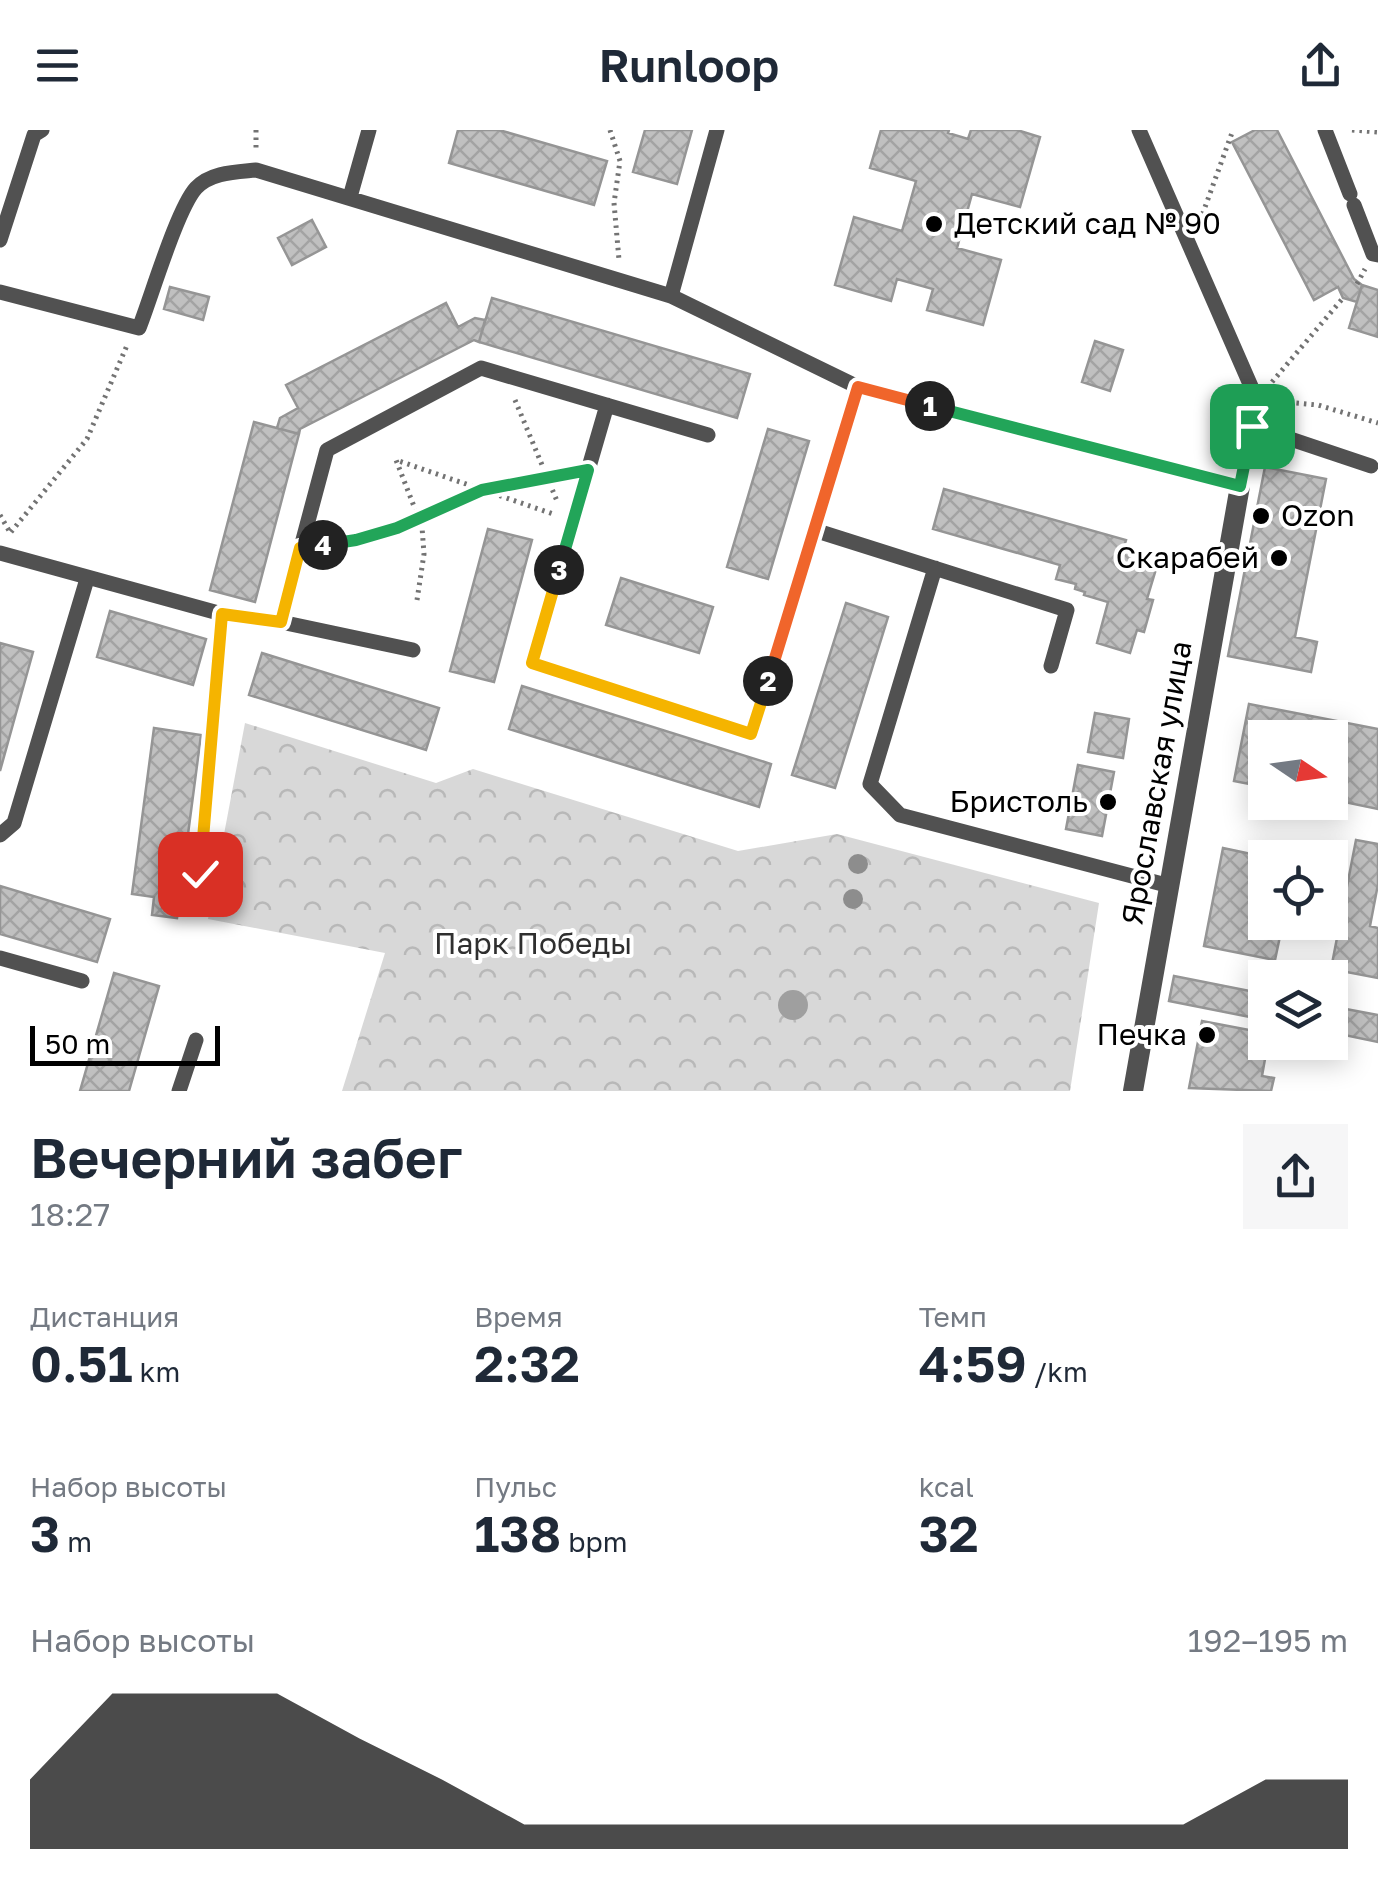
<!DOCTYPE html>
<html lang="ru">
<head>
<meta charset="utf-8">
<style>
	body { margin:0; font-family:"Golos Text",sans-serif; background:#f6f6f7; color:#1f2937; height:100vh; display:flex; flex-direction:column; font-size:38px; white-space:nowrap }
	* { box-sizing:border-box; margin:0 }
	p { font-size:32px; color:#747a83 }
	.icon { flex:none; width:55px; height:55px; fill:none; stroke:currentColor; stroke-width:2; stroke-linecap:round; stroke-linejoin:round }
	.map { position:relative; height:961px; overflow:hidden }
	.details { display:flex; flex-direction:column; background:#fff; flex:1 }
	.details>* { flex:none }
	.needle { width:65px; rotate:103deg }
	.tools { position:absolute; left:1248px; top:590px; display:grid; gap:20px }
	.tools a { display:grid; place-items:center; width:100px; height:100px; border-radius:0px; background:#fff; box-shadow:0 5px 25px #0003; font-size:50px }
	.scale { position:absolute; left:30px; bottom:25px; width:190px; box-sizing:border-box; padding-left:10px; border:5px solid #000; border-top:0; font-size:28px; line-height:35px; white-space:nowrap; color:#000; -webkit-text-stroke:8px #fff; paint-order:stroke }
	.pin { position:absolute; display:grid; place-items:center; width:85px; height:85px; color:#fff; margin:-42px; border-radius:20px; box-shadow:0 5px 15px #0006 }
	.km { position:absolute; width:50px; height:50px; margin:-25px; border-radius:50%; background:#222; color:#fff; font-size:28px; line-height:50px; text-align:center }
	.round { display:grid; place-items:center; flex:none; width:105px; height:105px; border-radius:0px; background:#f6f6f7 }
	.overview { display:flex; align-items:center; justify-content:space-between; height:170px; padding:0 30px }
	h1 { font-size:55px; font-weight:600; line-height:75px }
	.stats { display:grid; grid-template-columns:repeat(3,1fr); gap:15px; height:170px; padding:10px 30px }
	.stats div { display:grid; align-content:center }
	.stats b { font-size:50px; font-weight:600 }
	.stats small { font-size:28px; font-weight:400 }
	.stats p { font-size:28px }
	.chart { height:280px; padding:20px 30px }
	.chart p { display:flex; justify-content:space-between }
	.chart svg { width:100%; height:180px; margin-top:10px; fill:#000; opacity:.7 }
	header { display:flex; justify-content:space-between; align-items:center; height:130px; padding:0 30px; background:#fff; font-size:45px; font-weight:600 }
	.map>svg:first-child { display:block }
	.forest { fill:url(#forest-crowns) }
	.water { fill:#9f9f9f }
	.building { fill:url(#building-cross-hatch); stroke:#959595; stroke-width:2.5 }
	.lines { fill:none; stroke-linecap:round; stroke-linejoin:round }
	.path { stroke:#737373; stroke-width:5; stroke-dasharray:2.5 5; stroke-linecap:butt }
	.lane { stroke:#515151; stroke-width:15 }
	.street { stroke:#515151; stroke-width:20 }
	.tree { fill:#8d8d8d }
	.split-1-casing { stroke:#fff; stroke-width:20 }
	.split-2-casing { stroke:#fff; stroke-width:20 }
	.split-3-casing { stroke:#fff; stroke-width:20 }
	.split-4-casing { stroke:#fff; stroke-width:20 }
	.split-5-casing { stroke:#fff; stroke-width:20 }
	.split-1 { stroke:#22a559; stroke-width:12 }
	.split-2 { stroke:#f0652b; stroke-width:12 }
	.split-3 { stroke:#f5b400; stroke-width:12 }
	.split-4 { stroke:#22a559; stroke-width:12 }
	.split-5 { stroke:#f5b400; stroke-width:12 }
	.poi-dot { fill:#000; stroke:#fff; stroke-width:4 }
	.labels { text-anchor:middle; stroke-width:8; stroke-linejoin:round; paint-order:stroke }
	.poi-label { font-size:30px; fill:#000; stroke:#fff; text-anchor:end }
	.street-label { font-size:30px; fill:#000; stroke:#fff }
	.park-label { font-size:30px; fill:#2f2f2f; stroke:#fff }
</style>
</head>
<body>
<header><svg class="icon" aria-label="menu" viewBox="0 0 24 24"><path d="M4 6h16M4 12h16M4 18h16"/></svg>Runloop<svg class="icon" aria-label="share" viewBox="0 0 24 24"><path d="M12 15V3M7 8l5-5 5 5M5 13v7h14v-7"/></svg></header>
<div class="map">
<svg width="1378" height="961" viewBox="0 0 1378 961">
	<defs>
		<pattern id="forest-crowns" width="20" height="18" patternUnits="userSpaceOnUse" patternTransform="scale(2.5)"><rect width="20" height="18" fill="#d8d8d8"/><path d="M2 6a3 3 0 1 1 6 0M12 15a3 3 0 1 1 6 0" fill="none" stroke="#b8b8b8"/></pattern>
		<pattern id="building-cross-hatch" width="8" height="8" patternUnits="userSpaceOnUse" patternTransform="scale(2.5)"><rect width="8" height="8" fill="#c0c0c0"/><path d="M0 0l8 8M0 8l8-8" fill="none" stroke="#a3a3a3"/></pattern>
	</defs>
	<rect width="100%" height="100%" fill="#fff"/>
	<!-- forest -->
	<path class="forest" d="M245 593 436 653 473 639 738 721 837 704 1099 773 1070 961H342L385 823 208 789Z"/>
	<!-- water -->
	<path class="water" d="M778 875a15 15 0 1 1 30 0a15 15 0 1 1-30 0Z"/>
	<!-- building -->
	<path class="building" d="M458 0H499L607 31 594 75 449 33Z
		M645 0H692L677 54 633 42Z
		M881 0H949L948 3 968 9 971 0H1017L1040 7 1020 77 972 64 957 118 1001 130 983 195 927 180 933 159 897 149 891 171 835 155 854 87 902 101 916 51 870 38Z
		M1255 0H1277L1354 149 1362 155 1357 172 1343 168 1338 157 1314 170 1232 12Z
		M312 90 326 117 292 135 278 108Z
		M1362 155 1378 160V207L1349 198Z
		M170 157 209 167 203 190 164 179Z
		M492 168 750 244 737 288 479 212Z
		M446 173 458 197 475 188 485 190 479 212 474 210 300 299 299 304 277 298 280 288 298 278 286 255Z
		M1095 211 1123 220 1110 261 1082 252Z
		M254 292 299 304 255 472 210 460Z
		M768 299 809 311 768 449 727 437Z
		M1265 337 1326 349 1295 507 1317 512 1311 542 1228 526Z
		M944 359 1126 410 1123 420 1141 426 1139 434 1156 439 1147 469 1153 470 1144 502 1137 500 1130 523 1097 513 1108 472 1084 465 1085 462 1075 459 1076 454 1056 449 1060 435 933 399Z
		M488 399 532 410 494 552 450 541Z
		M621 448 713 477 699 523 606 495Z
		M846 473 888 487 835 658 792 645Z
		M110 481 206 509 193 555 97 527Z
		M0 513 33 522 0 641Z
		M262 523 439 578 426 620 249 565Z
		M522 556 771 634 759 677 509 599Z
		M1249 574 1378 599V679L1330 669V608H1265V657L1234 651Z
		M1095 583 1129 589 1123 628 1088 622Z
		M154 598 201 605 177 788 152 785 154 767 132 764Z
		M1078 635 1114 642 1102 706 1066 699Z
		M1356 710 1378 714V754L1370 796 1378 798V848L1331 839Z
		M1223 718 1270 728H1265V792H1283L1275 830 1204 816Z
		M0 756 110 789 97 832 0 804Z
		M114 843 159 856 129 961H80Z
		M1174 846 1265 864V890L1169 871Z
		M1330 876 1378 885V912L1330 902Z
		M1202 891 1265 903V912H1268L1262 946 1274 948 1271 961 1189 958Z"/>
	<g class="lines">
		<!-- path -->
		<path class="path" d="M256 0V22
			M610 0 620 31 614 73 619 130
			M1352 0 1378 2
			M1200 91 1233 0
			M1357 154 1365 139
			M1272 252 1343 168
			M515 270 557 371
			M1274 271 1318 275 1378 293
			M0 385 11 404
			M11 402 87 309 128 213
			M323 415 357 411 397 398 483 360 570 343
			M417 470 424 424 422 397 396 330 556 385"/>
		<!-- lane -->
		<path class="lane" d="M1325 0 1350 64
			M350 67 369 0
			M1354 75 1373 124 1378 125
			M0 110 34 5 42 0
			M0 162 139 198C151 168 177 79 196 58 211 42 236 42 256 40L671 166 858 257 1240 356 1257 270 1139 0
			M671 166 717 0
			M607 275 532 533 751 604 858 257
			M1252 296 1371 336
			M814 400 1067 480 1051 536
			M0 423 222 484 281 492 413 520
			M935 438 870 654 900 685 1170 756
			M281 492 327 320 481 238 708 305
			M0 705 14 693 87 449
			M201 745 222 484
			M0 828 82 851
			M179 961 196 910"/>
		<!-- street -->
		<path class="street" d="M1133 961 1240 356"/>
	</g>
	<!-- trees -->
	<g class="tree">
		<circle cx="858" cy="734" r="10"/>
		<circle cx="853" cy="769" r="10"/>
	</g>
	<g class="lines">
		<!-- split-1 casing -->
		<g class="split-1-casing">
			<path id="split-1" d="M930 276 1240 356 1252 296"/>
		</g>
		<!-- split-2 casing -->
		<g class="split-2-casing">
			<path id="split-2" d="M768 551 858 257 930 276"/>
		</g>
		<!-- split-3 casing -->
		<g class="split-3-casing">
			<path id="split-3" d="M559 440 532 533 751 604 768 551"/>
		</g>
		<!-- split-4 casing -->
		<g class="split-4-casing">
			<path id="split-4" d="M323 415 356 410 397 398 482 360 588 340 559 440"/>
		</g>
		<!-- split-5 casing -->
		<g class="split-5-casing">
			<path id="split-5" d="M200 744 222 484 281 492 300 418 323 415"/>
		</g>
		<!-- split-1 -->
		<use href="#split-1" class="split-1"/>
		<!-- split-2 -->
		<use href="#split-2" class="split-2"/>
		<!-- split-3 -->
		<use href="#split-3" class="split-3"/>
		<!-- split-4 -->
		<use href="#split-4" class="split-4"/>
		<!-- split-5 -->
		<use href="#split-5" class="split-5"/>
	</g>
	<!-- markers -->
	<g class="poi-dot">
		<circle cx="934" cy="94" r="10"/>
		<circle cx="1261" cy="386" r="10"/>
		<circle cx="1279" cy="428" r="10"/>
		<circle cx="1108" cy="672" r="10"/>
		<circle cx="1207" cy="905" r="10"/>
	</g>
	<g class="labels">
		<!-- poi labels -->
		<g class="poi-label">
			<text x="954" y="104" text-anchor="start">Детский сад № 90</text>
			<text x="1281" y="396" text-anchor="start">Ozon</text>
			<text x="1259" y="438">Скарабей</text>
			<text x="1088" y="682">Бристоль</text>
			<text x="1187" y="915">Печка</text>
		</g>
		<!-- street labels -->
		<g class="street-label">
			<text transform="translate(1157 653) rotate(-80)" y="10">Ярославская улица</text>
		</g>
		<!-- park labels -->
		<g class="park-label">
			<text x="533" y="824">Парк Победы</text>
		</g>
	</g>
</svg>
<div class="tools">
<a><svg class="needle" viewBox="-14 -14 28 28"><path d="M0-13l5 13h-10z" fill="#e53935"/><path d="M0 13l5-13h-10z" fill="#747a83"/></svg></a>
<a><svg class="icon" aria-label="locate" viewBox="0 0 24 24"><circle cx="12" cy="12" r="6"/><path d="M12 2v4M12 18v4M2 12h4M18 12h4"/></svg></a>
<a><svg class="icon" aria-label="layers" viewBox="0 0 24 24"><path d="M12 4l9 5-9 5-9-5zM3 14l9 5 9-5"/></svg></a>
</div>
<div class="scale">50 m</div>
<div class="pin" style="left:1252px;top:296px;background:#1e9e55"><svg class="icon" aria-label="arrive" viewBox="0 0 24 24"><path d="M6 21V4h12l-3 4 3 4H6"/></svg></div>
<div class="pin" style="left:200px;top:744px;background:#d93025"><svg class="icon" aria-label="check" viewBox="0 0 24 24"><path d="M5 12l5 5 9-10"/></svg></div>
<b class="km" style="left:930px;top:276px">1</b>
<b class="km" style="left:768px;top:551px">2</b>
<b class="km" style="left:559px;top:440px">3</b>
<b class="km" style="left:323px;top:415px">4</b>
</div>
<section class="details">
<div class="overview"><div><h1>Вечерний забег</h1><p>18:27</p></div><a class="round"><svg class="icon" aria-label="share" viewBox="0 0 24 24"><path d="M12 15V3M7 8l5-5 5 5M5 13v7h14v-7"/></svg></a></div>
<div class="stats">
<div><p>Дистанция</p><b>0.51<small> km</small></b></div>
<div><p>Время</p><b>2:32</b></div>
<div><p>Темп</p><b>4:59<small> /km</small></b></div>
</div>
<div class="stats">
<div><p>Набор высоты</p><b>3<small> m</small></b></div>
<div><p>Пульс</p><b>138<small> bpm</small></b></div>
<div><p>kcal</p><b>32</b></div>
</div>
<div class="chart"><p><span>Набор высоты</span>192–195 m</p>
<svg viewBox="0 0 160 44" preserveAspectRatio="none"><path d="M0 44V27L10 6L20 6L30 6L40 17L50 27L60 38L70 38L80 38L90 38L100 38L110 38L120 38L130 38L140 38L150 27L160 27V44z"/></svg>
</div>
</section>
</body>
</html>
